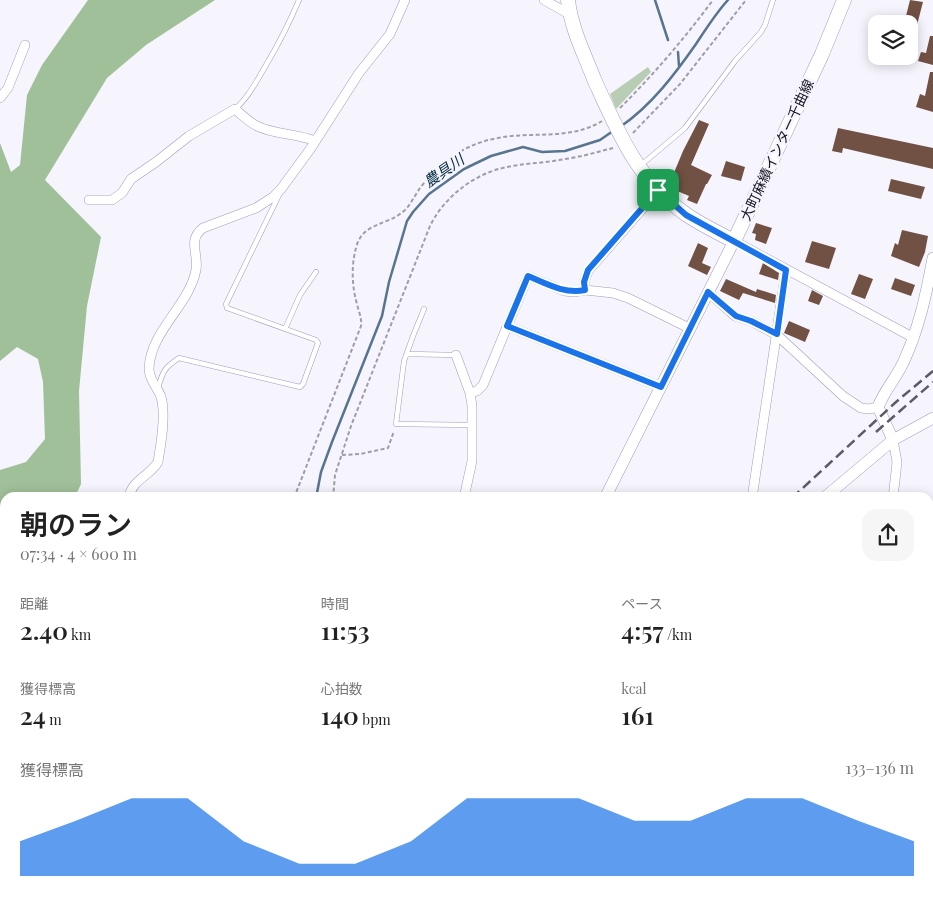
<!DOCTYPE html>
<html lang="ja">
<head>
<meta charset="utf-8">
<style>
	body { margin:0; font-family:"Playfair Display","Noto Sans JP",serif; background:#f6f6f6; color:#222; height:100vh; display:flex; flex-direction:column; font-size:19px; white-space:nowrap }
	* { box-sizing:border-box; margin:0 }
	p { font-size:16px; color:#767676 }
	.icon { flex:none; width:28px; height:28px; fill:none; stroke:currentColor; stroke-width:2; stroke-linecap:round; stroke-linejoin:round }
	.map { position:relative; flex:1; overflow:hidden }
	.side { position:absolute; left:0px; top:492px; width:934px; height:406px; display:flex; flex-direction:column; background:#fff; border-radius:15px 15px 0 0; box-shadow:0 2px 12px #0003 }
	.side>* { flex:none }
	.fabs { position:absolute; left:868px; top:15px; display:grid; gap:10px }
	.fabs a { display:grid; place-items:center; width:50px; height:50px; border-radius:10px; background:#fff; box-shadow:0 2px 12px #0003; font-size:25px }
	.pin { position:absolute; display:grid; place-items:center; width:42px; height:42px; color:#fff; margin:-21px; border-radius:10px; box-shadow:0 2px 8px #0006 }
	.round { display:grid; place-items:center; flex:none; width:52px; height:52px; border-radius:15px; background:#f6f6f6 }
	.overview { display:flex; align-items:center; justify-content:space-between; height:85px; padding:0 20px }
	h1 { font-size:28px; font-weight:600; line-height:38px }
	.stats { display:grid; grid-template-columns:repeat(3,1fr); gap:8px; height:85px; padding:5px 20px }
	.stats div { display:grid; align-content:center }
	.stats b { font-size:25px; font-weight:600 }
	.stats small { font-size:14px; font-weight:400 }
	.stats p { font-size:14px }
	.chart { height:140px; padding:10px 20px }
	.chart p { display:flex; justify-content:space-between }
	.chart svg { width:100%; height:90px; margin-top:5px; fill:#1a73e8; opacity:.7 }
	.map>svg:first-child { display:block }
	.green { fill:#b9cdb4 }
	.forest { fill:#a0c099 }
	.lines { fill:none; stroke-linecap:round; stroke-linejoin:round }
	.stream { stroke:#57758e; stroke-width:2.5 }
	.building { fill:#715144 }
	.service-casing { stroke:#a29abb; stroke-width:5.5 }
	.minor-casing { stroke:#a29abb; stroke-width:10 }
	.tertiary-casing { stroke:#a29abb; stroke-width:12 }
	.primary-casing { stroke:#a29abb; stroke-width:15 }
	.path { stroke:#a09da7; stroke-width:2; stroke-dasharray:4 2.5; stroke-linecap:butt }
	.service { stroke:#fff; stroke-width:4.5 }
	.minor { stroke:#fff; stroke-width:9 }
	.tertiary { stroke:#fff; stroke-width:11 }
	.primary { stroke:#fff; stroke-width:14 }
	.rail { stroke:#5c5a65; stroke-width:2.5; stroke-dasharray:10 5; stroke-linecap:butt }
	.route-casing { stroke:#fff; stroke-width:10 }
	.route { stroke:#1a73e8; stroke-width:6 }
	.labels { text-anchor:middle; stroke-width:5; stroke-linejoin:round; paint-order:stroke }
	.street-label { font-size:14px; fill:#171420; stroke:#f6f4fc }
	.water-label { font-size:15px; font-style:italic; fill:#042d42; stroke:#f6f4fc }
</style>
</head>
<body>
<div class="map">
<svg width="933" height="898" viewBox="0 0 933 898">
	<rect width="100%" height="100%" fill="#f6f4fc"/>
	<!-- green -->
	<path class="green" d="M648 67 651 72 616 109 610 94Z"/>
	<!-- forest -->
	<path class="forest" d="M88 0H215L146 45 107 78 45 180 101 237 87 306 79 391 81 484 75 497 5 498V614L0 620V470L26 462 45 439 43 382 38 359 17 347 0 361V143L11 172 20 165 27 95 42 65Z"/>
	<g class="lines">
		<!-- stream -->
		<path class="stream" d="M655 0 668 40
			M678 52 679 66
			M620 127C651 106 675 74 696 44 706 29 716 13 728 0
			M316 498 321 472 332 442 382 316 389 282 407 221 413 212 429 194 464 169 491 156 523 147 542 152 565 151 600 140 613 131
			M353 894V898"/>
	</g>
	<!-- building -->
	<path class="building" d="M910 0 923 2 911 48 909 47V24H904Z
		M930 36H933V65L918 61 921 52 926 53Z
		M930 72H933V112L916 107 920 94 925 96Z
		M699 120 709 124 691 165 712 175 707 184H706L697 204 687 200 689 196 668 187 683 151Z
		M838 128 933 148V169L843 148 842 153 832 151Z
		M726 161 745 167 741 181 721 176Z
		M891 179 925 187 921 199 888 191Z
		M756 223 772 228 766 244 755 240 756 234 752 233Z
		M902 230 928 236 925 252 919 267 891 256 895 243 898 245Z
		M812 241 836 248 829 269 805 262Z
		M698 243 708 248 702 263 711 267 707 275 688 266Z
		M763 263 779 273 778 280 759 274Z
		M859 274 873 279 865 299 851 294Z
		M895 278 915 285 911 296 891 289Z
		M726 279 756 292 757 289 776 295 775 303 743 293 739 300 720 291Z
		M812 290 823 296 819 305 808 301Z
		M789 321 810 330 805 342 784 333Z"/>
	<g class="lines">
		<!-- service casing -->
		<g class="service-casing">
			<path id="service" d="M235 109C248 98 256 82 265 67 278 45 289 24 299 0
				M640 166 685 128 735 61 761 32 765 25 773 0
				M424 309 413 336 404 361 396 424 472 425
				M285 329 300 295 316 272
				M407 354 456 355
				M158 388C163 371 164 368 179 358L300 387 303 384 318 343 316 340 227 308 226 304 279 195
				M0 650 5 652
				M585 894 592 898"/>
		</g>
		<!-- minor casing -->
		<g class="minor-casing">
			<path id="minor" d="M544 0 569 14
				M0 98 8 88 25 45
				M89 200H112L122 193 131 179 156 162 189 136 235 109C242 115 249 122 257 126 275 135 296 133 315 141
				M734 241 914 338
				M585 290 584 282 588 271 658 191
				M708 292 735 316 751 321 777 335 843 396 861 408 869 409 878 407
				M507 326 661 387
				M456 355 470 393 472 406V461L464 498
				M470 393 477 391 483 385 528 276 564 291 574 292 585 290 613 293 628 298 689 328
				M893 440 897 462 893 498
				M129 498C131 480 150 476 158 462 161 444 166 414 161 397 158 388 149 380 149 369 150 331 189 306 196 270 199 254 187 240 203 228L256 208 273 197 281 189 311 148 359 73 390 34 405 0
				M752 498 786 270
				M929 578H933
				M0 827 5 821
				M41 894 47 898
				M0 896 5 893
				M77 898 79 894
				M333 898 336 894
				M539 898V894
				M838 898 839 894"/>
		</g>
		<!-- tertiary casing -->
		<g class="tertiary-casing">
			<path id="tertiary" d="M893 440 878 407C884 391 896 378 903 363 919 329 926 295 933 258
				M605 498 734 241
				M824 498 893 440 933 418
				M0 752 5 753
				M929 846 933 847
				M450 898 451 894
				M689 898 690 894"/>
		</g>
		<!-- primary casing -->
		<g class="primary-casing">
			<path id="primary" d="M568 0C571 28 584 53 594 79 618 132 637 180 687 215 702 225 718 233 734 241L822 54 844 0"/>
		</g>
		<!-- path -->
		<path class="path" d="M620 108C654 74 684 39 713 0
			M633 133 680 84 746 0
			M342 455 360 454 388 448 394 431
			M294 498 361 326C362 318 359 313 357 304 352 287 351 266 356 248 362 222 388 226 405 210 411 204 415 195 420 188 439 163 466 143 498 138 533 131 569 141 602 121
			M333 498 335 475 351 426 430 226C444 197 475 173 507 167 526 163 546 163 565 159 581 157 597 152 613 148
			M368 894 369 898"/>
		<!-- service -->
		<use href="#service" class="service"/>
		<!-- minor -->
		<use href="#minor" class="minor"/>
		<!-- tertiary -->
		<use href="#tertiary" class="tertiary"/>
		<!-- primary -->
		<use href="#primary" class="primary"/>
		<!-- rail -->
		<path class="rail" d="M876 432 933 382
			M792 498 896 402 933 371
			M569 898 570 894"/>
	</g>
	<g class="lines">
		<!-- route casing -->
		<g class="route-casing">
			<path id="route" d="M658 190 686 215 786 270 777 334 751 321 736 316 708 292 661 387 507 326 528 276C547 284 564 294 585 290L584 282 588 270Z"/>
		</g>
		<!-- route -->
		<use href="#route" class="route"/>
	</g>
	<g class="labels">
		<!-- street labels -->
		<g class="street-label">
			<text transform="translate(777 150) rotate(-65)" y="5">大町麻績インター千曲線</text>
		</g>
		<!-- water labels -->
		<g class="water-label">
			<text transform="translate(444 171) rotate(-35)" y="5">農具川</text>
		</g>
	</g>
</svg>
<div class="fabs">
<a><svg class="icon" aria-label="layers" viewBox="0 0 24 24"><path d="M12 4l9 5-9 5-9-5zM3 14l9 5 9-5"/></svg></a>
</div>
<div class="pin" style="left:658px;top:190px;background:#1e9e55"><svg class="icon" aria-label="arrive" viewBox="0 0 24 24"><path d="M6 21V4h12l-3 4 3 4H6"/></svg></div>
<section class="side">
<div class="overview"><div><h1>朝のラン</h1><p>07:34 · 4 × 600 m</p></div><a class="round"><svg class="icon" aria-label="share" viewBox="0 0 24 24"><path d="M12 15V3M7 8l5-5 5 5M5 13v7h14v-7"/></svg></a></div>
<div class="stats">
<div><p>距離</p><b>2.40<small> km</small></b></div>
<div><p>時間</p><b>11:53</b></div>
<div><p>ペース</p><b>4:57<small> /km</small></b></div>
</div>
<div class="stats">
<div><p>獲得標高</p><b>24<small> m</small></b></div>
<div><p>心拍数</p><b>140<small> bpm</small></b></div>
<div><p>kcal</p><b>161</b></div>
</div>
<div class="chart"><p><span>獲得標高</span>133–136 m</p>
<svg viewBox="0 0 160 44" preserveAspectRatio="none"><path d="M0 44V27L10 17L20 6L30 6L40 27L50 38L60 38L70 27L80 6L90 6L100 6L110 17L120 17L130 6L140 6L150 17L160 27V44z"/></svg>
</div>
</section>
</div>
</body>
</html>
